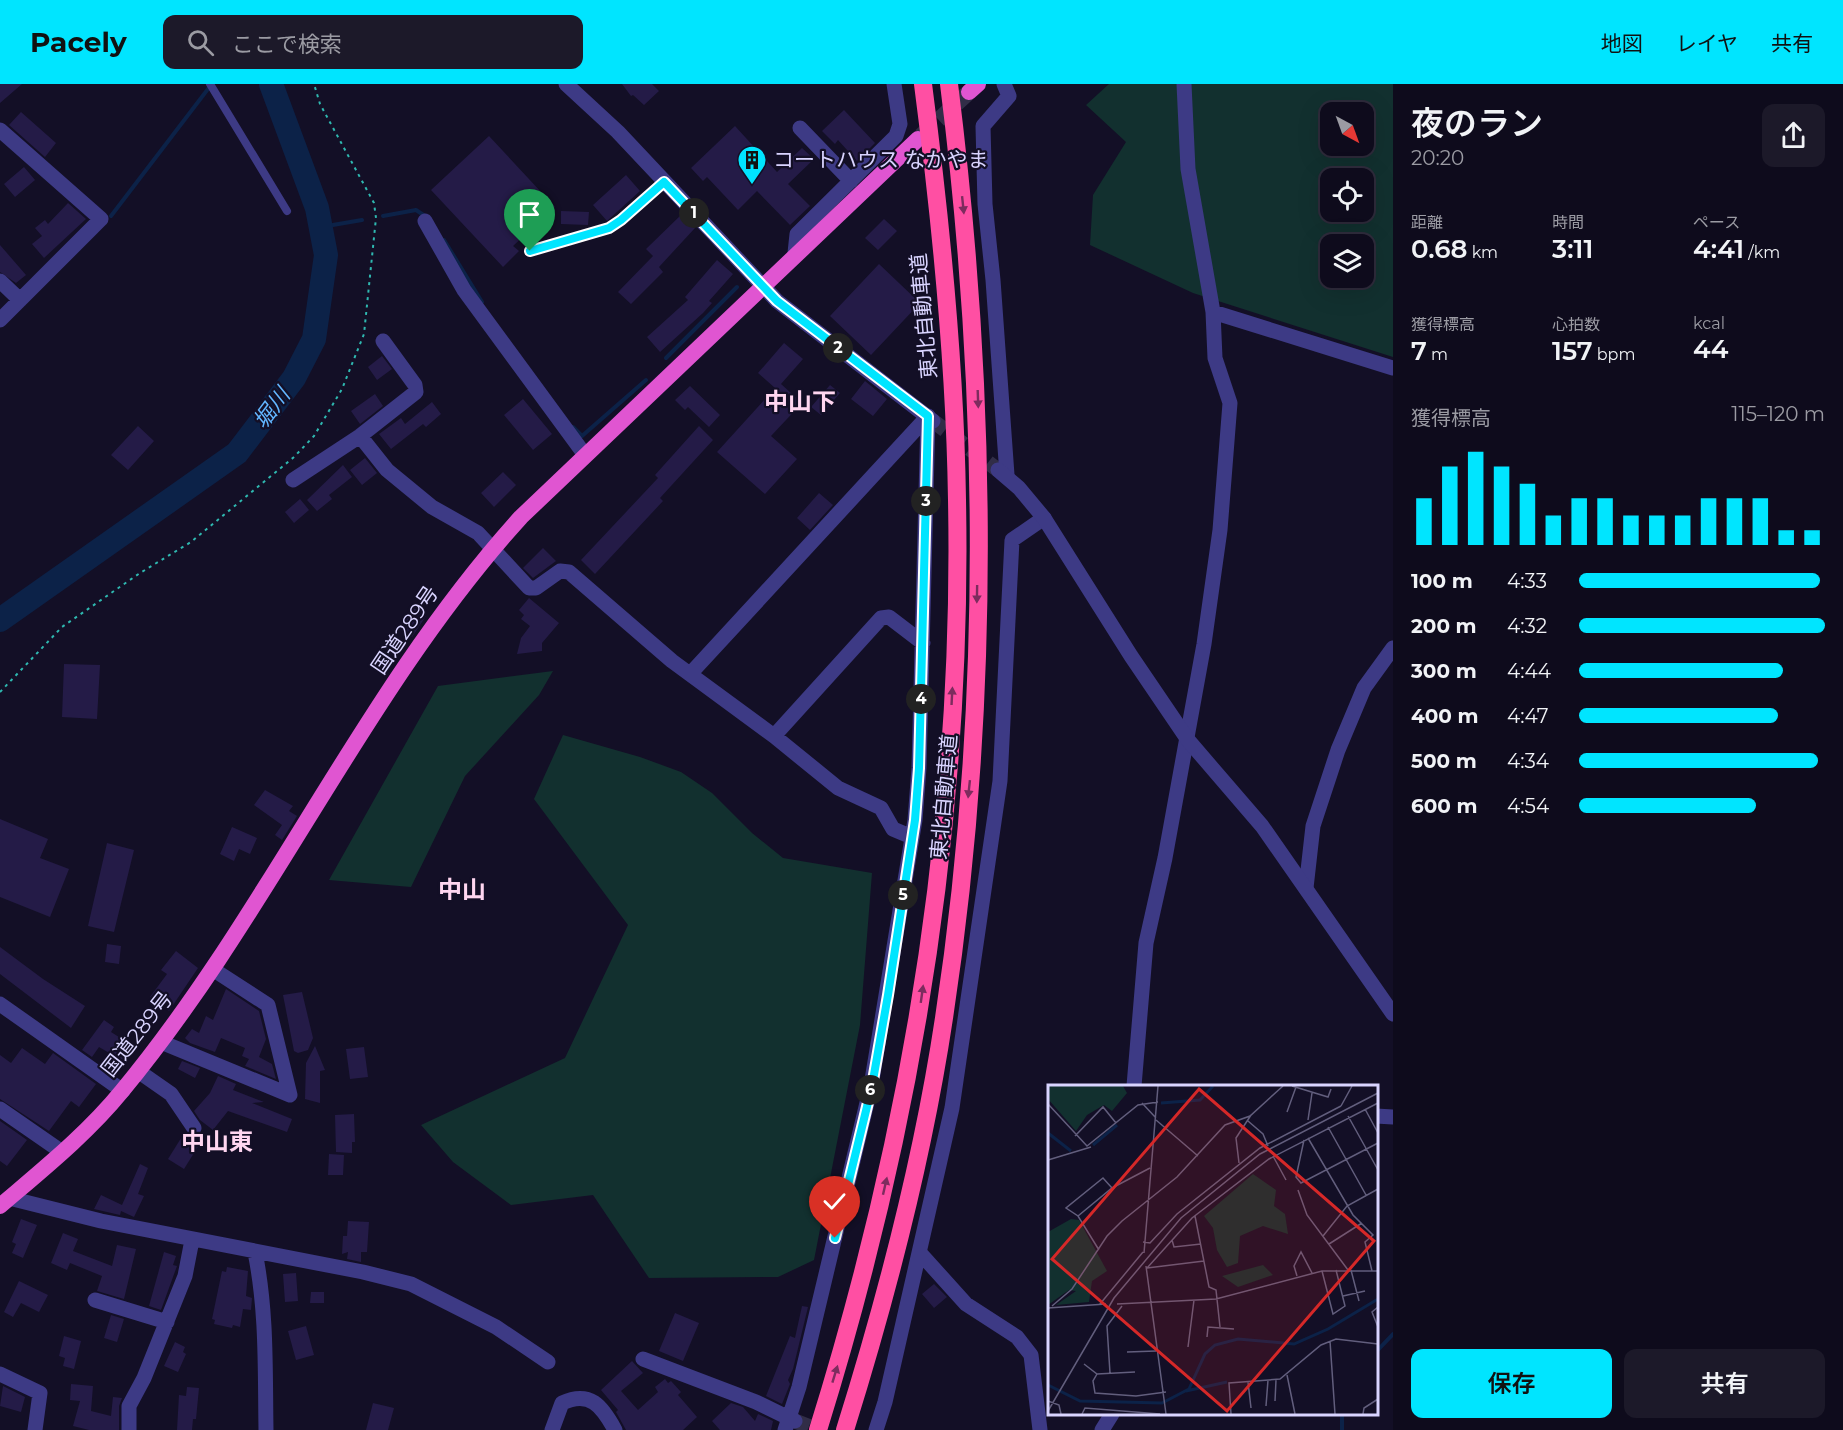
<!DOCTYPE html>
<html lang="ja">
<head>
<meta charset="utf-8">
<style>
	body { margin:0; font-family:Montserrat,"Noto Sans JP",sans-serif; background:#1c1929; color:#f1f3f6; height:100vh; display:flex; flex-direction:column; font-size:22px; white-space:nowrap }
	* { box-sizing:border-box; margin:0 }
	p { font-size:20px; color:#9b9ba3 }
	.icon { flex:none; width:33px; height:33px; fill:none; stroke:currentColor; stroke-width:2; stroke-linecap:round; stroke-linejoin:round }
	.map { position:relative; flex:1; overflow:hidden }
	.drawer { display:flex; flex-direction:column; background:#0e0b1c; width:450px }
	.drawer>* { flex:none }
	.needle { width:39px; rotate:139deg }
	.buttons { position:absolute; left:1320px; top:18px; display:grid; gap:12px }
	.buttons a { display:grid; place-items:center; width:54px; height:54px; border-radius:12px; background:#0e0b1c; box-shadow:0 6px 24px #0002,0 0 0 2px #2e2b3b; font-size:30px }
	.pin { position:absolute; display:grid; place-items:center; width:51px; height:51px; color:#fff; margin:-62px -26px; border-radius:50% 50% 50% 0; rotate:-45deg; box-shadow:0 0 6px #0007 }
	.pin .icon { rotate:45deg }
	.km { position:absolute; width:30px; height:30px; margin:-15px; border-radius:50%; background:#222; color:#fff; font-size:16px; line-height:30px; text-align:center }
	.round { display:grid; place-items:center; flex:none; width:63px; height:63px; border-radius:12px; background:#1c1929 }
	.headline { display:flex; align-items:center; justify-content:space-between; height:102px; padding:0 18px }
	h1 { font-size:33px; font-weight:600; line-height:45px }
	.figures { display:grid; grid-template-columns:repeat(3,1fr); gap:9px; height:102px; padding:6px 18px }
	.figures div { display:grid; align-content:center }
	.figures b { font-size:26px; font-weight:600 }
	.figures small { font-size:16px; font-weight:400 }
	.figures p { font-size:16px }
	.chart { height:168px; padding:12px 18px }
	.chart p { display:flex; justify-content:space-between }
	.chart svg { width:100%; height:108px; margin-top:6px; stroke:#00e5ff; stroke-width:6 }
	.cta { display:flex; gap:12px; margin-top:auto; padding:12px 18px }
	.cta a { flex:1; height:69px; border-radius:12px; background:#00e5ff; color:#111; font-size:24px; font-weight:600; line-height:69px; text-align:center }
	.cta a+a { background:#1c1929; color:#f1f3f6 }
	ul { padding:0 18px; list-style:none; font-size:20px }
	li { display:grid; grid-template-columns:96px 72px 1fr; align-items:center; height:45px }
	li i { height:15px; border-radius:8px; background:#00e5ff }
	header { display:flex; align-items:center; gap:36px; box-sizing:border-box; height:84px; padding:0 30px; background:#00e5ff; color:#111 }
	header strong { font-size:28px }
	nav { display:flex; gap:33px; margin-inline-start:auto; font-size:21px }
	.search { width:420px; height:54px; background:#1c1929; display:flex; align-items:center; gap:15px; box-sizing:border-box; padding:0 21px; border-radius:12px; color:#9b9ba3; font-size:22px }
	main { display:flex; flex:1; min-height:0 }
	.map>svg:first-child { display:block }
	.green { fill:#12302f; fill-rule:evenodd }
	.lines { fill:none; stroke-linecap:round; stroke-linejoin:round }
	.stream { stroke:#0c2248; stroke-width:4 }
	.river { stroke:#0c2248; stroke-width:24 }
	.building { fill:#241b47 }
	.minor-tunnel { stroke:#312d47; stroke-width:15; stroke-dasharray:15 8; stroke-linecap:butt }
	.tertiary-tunnel { stroke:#312d47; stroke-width:15; stroke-dasharray:15 8; stroke-linecap:butt }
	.trunk-tunnel { stroke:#312d47; stroke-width:16; stroke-dasharray:16 8; stroke-linecap:butt }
	.path { stroke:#2fb8b0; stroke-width:2; stroke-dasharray:3 4.5; stroke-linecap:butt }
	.service { stroke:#3d3a85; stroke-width:8 }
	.minor { stroke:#3d3a85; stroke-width:15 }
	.tertiary { stroke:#3d3a85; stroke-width:15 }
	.trunk { stroke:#e055d1; stroke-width:16 }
	.motorway { stroke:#ff4fa3; stroke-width:18 }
	.oneway { fill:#7d2c5e }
	.route-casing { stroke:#fff; stroke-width:12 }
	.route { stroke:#00e5ff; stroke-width:8 }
	.labels { text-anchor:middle; stroke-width:4.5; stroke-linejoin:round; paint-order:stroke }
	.poi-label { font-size:21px; fill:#d9d4ff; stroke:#130f26; text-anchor:start }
	.street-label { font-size:21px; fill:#d9d4ff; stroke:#130f26 }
	.water-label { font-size:22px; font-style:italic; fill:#62b6ff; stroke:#130f26 }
	.quarter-label { font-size:24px; font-weight:bold; fill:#ffd6f0; stroke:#130f26 }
	.inset-river { fill:none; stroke:#0c2248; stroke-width:3 }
	.inset-road { fill:none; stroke:#625e7d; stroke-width:1.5 }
	.view { fill:#d62828; fill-opacity:0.15; stroke:#d62828; stroke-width:3 }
	.inset-edge { fill:none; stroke:#d9d4ff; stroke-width:3 }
</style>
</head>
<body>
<header>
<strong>Pacely</strong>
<div class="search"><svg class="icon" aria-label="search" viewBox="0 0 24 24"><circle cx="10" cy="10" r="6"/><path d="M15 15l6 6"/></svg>ここで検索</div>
<nav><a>地図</a><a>レイヤ</a><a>共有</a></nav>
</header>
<main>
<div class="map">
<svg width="1393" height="1346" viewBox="0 0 1393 1346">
	<rect width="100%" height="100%" fill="#130f26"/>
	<!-- green -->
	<path class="green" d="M1109 0H1393V273L1193 209 1090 161 1093 111 1126 58 1086 21ZM1330 28H1364V62H1330ZM1330 94H1364V128H1330ZM1330 160H1364V194H1330Z
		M553 587 539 611 465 692 411 803 329 796 438 602Z
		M563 651 640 673 681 688 712 709 752 749 783 774 872 789 860 941 814 1176 778 1193 649 1194 593 1111 511 1121 453 1078 421 1041 565 974 628 841 534 715Z"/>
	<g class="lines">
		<!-- stream -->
		<path class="stream" d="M111 132 211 1
			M383 132 416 126 425 132
			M321 143 362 136
			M444 156 482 218
			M666 274 737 203
			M573 343 582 352 646 296
			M1376 1268 1393 1250
			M1342 1346V1330"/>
		<!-- river -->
		<path class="river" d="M0 536 237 369 294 294 314 255 326 171 317 124 271 0"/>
	</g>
	<!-- building -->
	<path class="building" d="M0 0H22L0 19Z
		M622 0H652L659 7 644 21 633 11 631 12Z
		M844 26 875 59 857 77 838 56 835 60 822 47Z
		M21 28 56 59 45 73 9 41Z
		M735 42 777 88 802 64 814 75 788 100 810 122 790 141 757 107 738 126 707 93 703 97 691 84Z
		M489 52 555 123 513 162 519 167 503 183 431 106Z
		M24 83 35 96 15 113 4 100Z
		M626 91 640 107 607 137 593 121Z
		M68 119 86 135 44 174 32 160 42 152 35 144 45 136 48 140Z
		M561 127 589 128 588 141 561 140Z
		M682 130 695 144 659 183 663 188 631 220 618 208 653 172 646 165Z
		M884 135 897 147 878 166 865 154Z
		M0 161 26 191 16 199 0 188Z
		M717 176 733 190 709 217 712 219 703 229 660 268 647 253 688 216 685 213Z
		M879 180 920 219 871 271 830 232Z
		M784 259 803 275 781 300 802 319 771 352 797 375 765 410 717 368 775 304 758 289Z
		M382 272 392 285 377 296 368 283Z
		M865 297 887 315 873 332 851 315Z
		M830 301 840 309 821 331 811 323Z
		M690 302 720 331 709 343 688 323 685 326 675 316Z
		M375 310 383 322 360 340 351 327Z
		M523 315 552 350 533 366 504 331Z
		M432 318 441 330 426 343 423 340 391 365 379 350 401 334 405 340Z
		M138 342 154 357 128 386 111 371Z
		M699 342 713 356 660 414 663 417 595 490 581 476 658 394 655 391Z
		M365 374 377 389 362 401 350 386Z
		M343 381 352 393 329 411 332 415 317 427 307 416Z
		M503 388 516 401 494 423 481 409Z
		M819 409 833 421 810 446 797 434Z
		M300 415 309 426 294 439 285 428Z
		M543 464 556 477 533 494 523 484Z
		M529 514 559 539 542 559V567L517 570 521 554 530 542 521 535 524 531 519 526Z
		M412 523 426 532 412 553 398 544Z
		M64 580 100 581 97 635 62 633Z
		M265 706 293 722 289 727 297 732 282 756 275 751 282 741 254 721Z
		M0 735 48 755 40 774 69 785 50 833 0 813Z
		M232 743 257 754 250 770 239 765 234 777 220 770Z
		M107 759 134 766 114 848 88 842Z
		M107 860 121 862 119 880 105 878Z
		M0 863 43 895 85 922 71 944 0 890Z
		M176 867 198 884 169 927 150 913 167 890 161 886Z
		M226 905 259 927 266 955 259 973 272 980 276 995 245 982 249 975 242 972 245 964 221 954 215 968 190 959 185 954 192 945 199 949 206 932 213 936Z
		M302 908 313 954 308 966 298 969 294 967 283 911Z
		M104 936 114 943 111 948 133 962 123 977 99 963 92 973 82 966Z
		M315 962 325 986 320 987V1019L305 1015 306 979Z
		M364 963 368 993 350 995 346 965Z
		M22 964 45 980 53 969 96 1000 79 1023 71 1017 49 1047 0 1015V971L11 979Z
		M182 977 200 984 195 994 178 985Z
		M218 992 236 1000 233 1006 264 1018 252 1019 292 1035 287 1048 228 1027 213 1046 200 1036 194 1027 210 1009Z
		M354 1030 355 1058H352V1069L336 1068 335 1031Z
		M0 1037 27 1056 7 1082 0 1077Z
		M183 1051 199 1061 184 1085 168 1075Z
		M329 1070 344 1071 343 1091H328Z
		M140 1080 148 1084 138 1110 144 1112 134 1133 121 1127 120 1131 94 1125 101 1111 122 1121Z
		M21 1135 37 1141 23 1174 12 1169 16 1160 12 1158Z
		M348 1137 369 1138 367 1168H361V1178L347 1175 348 1168 342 1170 343 1152H347Z
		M63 1149 78 1155 73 1167 112 1182 117 1161 136 1165 124 1215 97 1207 102 1192 70 1179 67 1186 51 1179Z
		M164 1168 176 1172 173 1181 177 1182 161 1226 149 1222Z
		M227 1183 248 1187 246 1212 252 1214 251 1226 243 1225 240 1243 233 1241 232 1244 214 1240 215 1236 212 1235 222 1187 226 1188Z
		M296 1189 298 1217 285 1218 283 1190Z
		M19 1197 48 1211 39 1228 21 1219 13 1233 4 1228Z
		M934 1200 947 1213 934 1224 922 1210Z
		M311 1208H324V1219H310Z
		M802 1222 808 1223 793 1285 788 1296 790 1300 782 1320 766 1312 790 1252 795 1254Z
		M675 1229 699 1239 683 1277 659 1267Z
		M111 1231 124 1235 117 1258 104 1254Z
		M306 1242 314 1271 296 1276 288 1247Z
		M64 1252 81 1257 74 1285 63 1282 65 1274 59 1272Z
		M175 1258 185 1263 183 1268 186 1270 178 1288 164 1282Z
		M632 1277 643 1289 621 1307 638 1326 658 1308 655 1303 665 1295 668 1299 671 1297 681 1308 678 1311 697 1333 683 1346H626L616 1328 618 1326 601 1306Z
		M71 1300 93 1302 91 1327 111 1332 113 1313 122 1314 119 1322V1346H89L73 1342 80 1317 70 1316Z
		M3 1302 25 1313 21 1328 0 1322Z
		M187 1303 199 1304 196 1335H193L192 1346H177L179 1311 186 1312Z
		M373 1319 394 1324 388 1346H366Z
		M731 1319 743 1323 755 1337 758 1330 773 1337 771 1346H720L712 1337Z"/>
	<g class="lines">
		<!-- minor-tunnel -->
		<path class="minor-tunnel" d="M795 1337 818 1346"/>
		<!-- tertiary-tunnel -->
		<path class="tertiary-tunnel" d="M933 337 998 386"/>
		<!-- trunk-tunnel -->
		<path class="trunk-tunnel" d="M921 52 969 8"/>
		<!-- path -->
		<path class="path" d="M0 608 62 543 140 489 191 458 294 373 314 352 342 305 364 250 376 134 374 119 320 20 314 0"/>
		<!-- service -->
		<path class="service" d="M210 0 287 127
			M529 167 609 144 621 136 664 98"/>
		<!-- minor -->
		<path class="minor" d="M1004 0 1009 12 983 42 985 120 993 196 1007 391
			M800 44 851 97
			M0 46 101 135 0 236
			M425 137 464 206 585 371
			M795 169 797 150 896 52 900 40 894 0
			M0 197 20 216
			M1213 228 1393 284
			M360 352 387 386 432 423 478 449 529 504H536L560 487 569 488 672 577 774 652 838 704 881 724 893 745 912 753
			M293 396 360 352 416 308 415 301 383 257
			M691 589 928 332
			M774 652 881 534 889 533 923 559
			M1306 804 1313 742 1338 666 1364 604 1393 564
			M0 920 123 1007
			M161 958 290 1011 268 921 214 886
			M138 987 171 1010 194 1044
			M1134 1002 1146 859 1165 774 1204 560 1220 446 1230 319 1215 274 1213 228 1188 85 1184 0
			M0 1025 62 1068
			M1376 1032 1393 1033
			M9 1114 101 1137 363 1188 411 1200 496 1243 548 1278
			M255 1168C267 1228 265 1285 266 1346
			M920 1169 966 1220 1017 1253 1031 1271 1040 1346
			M95 1216 167 1238
			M643 1275 756 1318 795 1337
			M0 1290 40 1309 35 1346
			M129 1346V1322L144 1294 185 1192 192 1156
			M552 1346 562 1319C590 1306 602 1322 615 1346
			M785 1346 799 1303 871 1002 915 736 919 684 928 332
			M876 1346 885 1318 952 1024 1000 697 1012 456 1044 434
			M1102 1346 1112 1330"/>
		<!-- tertiary -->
		<path class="tertiary" d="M566 0 618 48 777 217 933 337
			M998 386 1019 404 1044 434 1131 572 1188 656 1262 742 1393 930"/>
		<!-- trunk -->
		<path class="trunk" d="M969 8 978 0
			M0 1122C42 1086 87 1050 122 1007 271 827 364 606 521 433L918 55"/>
		<!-- motorway -->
		<path class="motorway" d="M818 1346C912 1045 963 732 957 416 955 277 941 138 923 0
			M845 1346C887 1212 923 1074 944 934 991 625 988 310 949 0"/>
	</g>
	<!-- one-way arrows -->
	<defs><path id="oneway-solid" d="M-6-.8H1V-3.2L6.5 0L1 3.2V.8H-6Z" transform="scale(1.5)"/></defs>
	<g class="oneway">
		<use href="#oneway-solid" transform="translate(963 121) rotate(84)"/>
		<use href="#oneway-solid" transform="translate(978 315) rotate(88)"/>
		<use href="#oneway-solid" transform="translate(977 510) rotate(91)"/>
		<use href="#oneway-solid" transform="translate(952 612) rotate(-87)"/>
		<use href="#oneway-solid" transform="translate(969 705) rotate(96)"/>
		<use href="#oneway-solid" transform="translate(922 910) rotate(-82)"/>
		<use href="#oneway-solid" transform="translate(885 1102) rotate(-77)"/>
		<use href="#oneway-solid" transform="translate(835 1290) rotate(-73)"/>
	</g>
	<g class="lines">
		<!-- route casing -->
		<g class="route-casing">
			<path id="route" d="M530 167 609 144 621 136 664 98 777 217 928 332 919 684 915 736 888 911 872 1002 835 1154"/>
		</g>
		<!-- route -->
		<use href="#route" class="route"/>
	</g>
	<!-- icons -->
	<defs>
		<g id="building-pin" transform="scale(1.5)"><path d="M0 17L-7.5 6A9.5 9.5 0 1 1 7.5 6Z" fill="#00e5ff" stroke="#130f26"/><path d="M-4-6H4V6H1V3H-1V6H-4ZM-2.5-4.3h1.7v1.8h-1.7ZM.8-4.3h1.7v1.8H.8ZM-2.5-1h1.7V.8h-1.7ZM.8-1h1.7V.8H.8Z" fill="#111"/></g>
	</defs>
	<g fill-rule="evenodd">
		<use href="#building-pin" x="752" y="76"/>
	</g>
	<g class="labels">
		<!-- poi labels -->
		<g class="poi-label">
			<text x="773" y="83">コートハウス なかやま</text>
		</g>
		<!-- street labels -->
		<g class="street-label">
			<text transform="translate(924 232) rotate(-95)" y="7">東北自動車道</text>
			<text transform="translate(405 546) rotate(-56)" y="7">国道289号</text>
			<text transform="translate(944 713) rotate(-85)" y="7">東北自動車道</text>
			<text transform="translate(137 950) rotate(-52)" y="7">国道289号</text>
		</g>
		<!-- water labels -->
		<g class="water-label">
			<text transform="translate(271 324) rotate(-53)" y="8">堀川</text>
		</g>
		<!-- quarter labels -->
		<g class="quarter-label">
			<text x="800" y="326">中山下</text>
			<text x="462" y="814">中山</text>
			<text x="217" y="1066">中山東</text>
		</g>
	</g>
	<!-- overview -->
	<g transform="translate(1048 1001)">
		<rect width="330" height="330" fill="#130f26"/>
		<path d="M0 1H75L79 8 64 26 56 20 39 30 28 46 0 14ZM205 89 228 105 226 121 237 129 240 149 215 141 192 151 190 178 179 182 169 165 165 143 156 131ZM23 134 31 135 59 186 44 196 41 217 8 220 28 206 21 205 0 220V147ZM215 180 225 190 190 202 174 191Z" fill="#12302f"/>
		<path class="inset-river" d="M113 18 152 15 165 1M0 48 23 66M45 60 69 40M0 300 32 316 114 318 141 304 157 269 167 260 190 254 246 259 280 244 330 214M138 306 179 297"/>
		<path class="inset-road" d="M244 1 280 12 283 4M94 18 108 33M0 19 39 61 90 20 110 17M293 21 304 1M317 24 330 48M239 27 248 2M300 31 330 85M108 35 150 71M260 35 264 8M200 36 215 49 220 61M280 42 318 110M27 51 55 22 68 38M260 53 305 130 325 150 317 157 324 186M256 55 248 92 253 98 330 58M225 71 238 95M0 75 43 62M191 78 188 53 203 30M250 105 259 130 300 185M30 131 64 103 102 83M147 131 161 202 168 205 172 242M275 151 299 121 330 104M124 155 126 162 153 159M95 157 102 158 129 129 212 63 293 21M281 159 314 138M51 165 30 131 18 123 55 93 64 103M96 168 110 1M98 181 118 329M99 183 144 133 221 74 330 18M99 183 156 176M303 185 311 216M274 186 285 229 297 221 288 185M249 191 246 181 253 167 264 188M295 211 317 206M52 219 95 167M69 219 168 214 274 186H330M4 221 24 204 59 151 74 136 129 92 177 40 202 31 235 1M330 222 324 227 330 242M0 223 58 219M159 252 160 242 186 244M282 256 287 329M140 262 146 215M79 267 108 266M36 279 49 289 87 287M62 288 59 241 74 221M49 289 45 296 47 308 88 311 118 307M239 290 247 329M200 297 203 323M0 316 11 320 13 329M227 316 228 295M218 321 220 295M0 326 66 213 133 133 212 69 330 8M34 329 37 323 112 329M183 329 181 298 232 294 273 260 288 254 330 259M315 329 316 323 330 314"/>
		<path class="view" d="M151 4 326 156 179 326 4 174Z"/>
		<rect width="330" height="330" class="inset-edge"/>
	</g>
</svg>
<div class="buttons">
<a><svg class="needle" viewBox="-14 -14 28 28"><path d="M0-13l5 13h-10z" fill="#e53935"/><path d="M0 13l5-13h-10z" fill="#9b9ba3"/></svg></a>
<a><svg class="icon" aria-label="locate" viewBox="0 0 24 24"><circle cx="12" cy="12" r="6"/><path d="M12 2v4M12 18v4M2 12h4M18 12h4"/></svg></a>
<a><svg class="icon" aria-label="layers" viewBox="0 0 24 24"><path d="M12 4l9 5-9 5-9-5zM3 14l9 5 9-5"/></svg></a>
</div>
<div class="pin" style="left:530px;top:167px;background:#1e9e55"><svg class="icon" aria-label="arrive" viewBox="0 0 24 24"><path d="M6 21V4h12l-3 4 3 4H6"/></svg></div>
<div class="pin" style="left:835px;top:1154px;background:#d93025"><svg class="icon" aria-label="check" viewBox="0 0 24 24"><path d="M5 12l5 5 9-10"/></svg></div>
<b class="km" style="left:694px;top:129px">1</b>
<b class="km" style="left:838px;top:264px">2</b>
<b class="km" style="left:926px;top:417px">3</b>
<b class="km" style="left:921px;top:615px">4</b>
<b class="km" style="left:903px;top:811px">5</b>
<b class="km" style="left:870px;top:1006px">6</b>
</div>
<section class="drawer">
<div class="headline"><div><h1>夜のラン</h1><p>20:20</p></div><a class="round"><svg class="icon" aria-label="share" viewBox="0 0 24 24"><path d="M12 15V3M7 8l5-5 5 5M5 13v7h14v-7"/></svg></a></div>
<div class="figures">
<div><p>距離</p><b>0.68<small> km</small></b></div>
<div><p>時間</p><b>3:11</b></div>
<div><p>ペース</p><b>4:41<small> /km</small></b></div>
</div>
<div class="figures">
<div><p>獲得標高</p><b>7<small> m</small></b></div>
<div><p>心拍数</p><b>157<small> bpm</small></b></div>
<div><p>kcal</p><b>44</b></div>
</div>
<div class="chart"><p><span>獲得標高</span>115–120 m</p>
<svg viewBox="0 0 160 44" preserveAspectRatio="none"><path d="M5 44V25M15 44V12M25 44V6M35 44V12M45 44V19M55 44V32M65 44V25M75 44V25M85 44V32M95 44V32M105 44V32M115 44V25M125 44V25M135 44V25M145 44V38M155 44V38"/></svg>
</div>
<ul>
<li><b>100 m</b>4:33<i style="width:98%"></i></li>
<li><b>200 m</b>4:32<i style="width:100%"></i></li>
<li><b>300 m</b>4:44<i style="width:83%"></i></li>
<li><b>400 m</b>4:47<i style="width:81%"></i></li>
<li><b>500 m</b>4:34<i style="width:97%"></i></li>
<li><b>600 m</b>4:54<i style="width:72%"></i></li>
</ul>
<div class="cta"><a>保存</a><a>共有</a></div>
</section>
</main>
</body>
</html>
